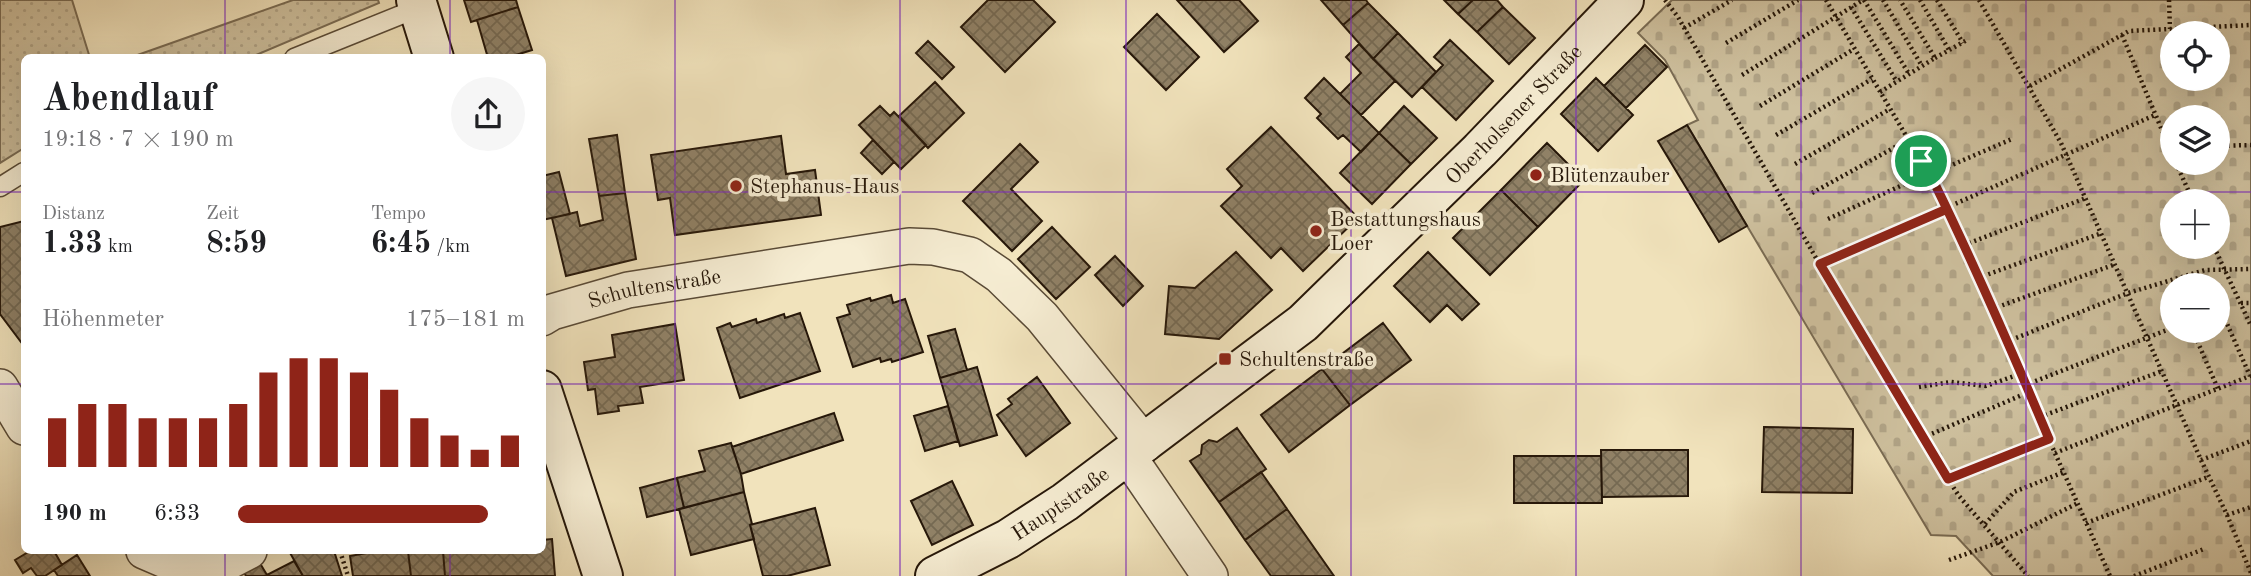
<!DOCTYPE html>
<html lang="de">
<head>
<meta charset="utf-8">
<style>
	body { margin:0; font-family:"Old Standard TT",serif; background:#f6f6f6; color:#202124; height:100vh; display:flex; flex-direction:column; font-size:26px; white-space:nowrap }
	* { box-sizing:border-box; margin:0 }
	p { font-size:23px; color:#757577 }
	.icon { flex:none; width:38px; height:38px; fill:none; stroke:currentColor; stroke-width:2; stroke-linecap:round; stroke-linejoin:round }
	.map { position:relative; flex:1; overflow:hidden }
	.side { position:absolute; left:21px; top:54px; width:525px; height:500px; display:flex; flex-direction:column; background:#fff; border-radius:10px; box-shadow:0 7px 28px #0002 }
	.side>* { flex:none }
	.fabs { position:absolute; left:2160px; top:21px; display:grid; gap:14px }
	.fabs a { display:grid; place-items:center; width:70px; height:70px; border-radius:50%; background:#fff; box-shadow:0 7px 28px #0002; font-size:35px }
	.pin { position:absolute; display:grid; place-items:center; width:60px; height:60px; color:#fff; margin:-30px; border:4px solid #fff; border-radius:50%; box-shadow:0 2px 7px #0007 }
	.round { display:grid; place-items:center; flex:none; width:74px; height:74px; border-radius:37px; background:#f6f6f6 }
	.overview { display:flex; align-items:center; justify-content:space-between; height:119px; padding:0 21px }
	h1 { font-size:38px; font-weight:700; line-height:52px }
	.figures { display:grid; grid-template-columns:repeat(3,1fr); gap:10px; height:119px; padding:7px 21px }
	.figures div { display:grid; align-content:center }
	.figures b { font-size:30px; font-weight:700 }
	.figures small { font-size:19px; font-weight:400 }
	.figures p { font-size:19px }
	.chart { height:196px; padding:14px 21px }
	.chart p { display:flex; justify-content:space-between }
	.chart svg { width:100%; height:126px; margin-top:7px; stroke:#8f2418; stroke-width:6 }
	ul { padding:0 21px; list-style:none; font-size:23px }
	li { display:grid; grid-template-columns:112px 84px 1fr; align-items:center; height:52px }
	li i { height:18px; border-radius:9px; background:#8f2418 }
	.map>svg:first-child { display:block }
	.grass { fill:url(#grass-dots); stroke:#7a6c54; stroke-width:2 }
	.cemetery { fill:url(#cemetery-stones); stroke:#7a6c54; stroke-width:2; fill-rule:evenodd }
	.building { fill:url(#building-cross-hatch); stroke:#261709; stroke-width:2 }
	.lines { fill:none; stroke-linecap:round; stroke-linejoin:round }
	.lane-casing { stroke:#594a36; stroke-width:21 }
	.street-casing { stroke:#594a36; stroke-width:38 }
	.secondary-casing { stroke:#261709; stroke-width:42 }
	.path { stroke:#261709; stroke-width:4.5; stroke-dasharray:2 3.5; stroke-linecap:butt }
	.lane { stroke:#f6edd3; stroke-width:18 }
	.street { stroke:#f6edd3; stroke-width:35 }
	.secondary { stroke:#f6edd3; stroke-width:38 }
	.route-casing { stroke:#fff; stroke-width:14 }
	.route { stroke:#8f2418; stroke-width:9 }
	.grid { fill:none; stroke:#7b2cbf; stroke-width:2; stroke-opacity:0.55 }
	.poi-dot { fill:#8f2418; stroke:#f6edd3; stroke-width:2.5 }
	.labels { text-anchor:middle; stroke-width:7; stroke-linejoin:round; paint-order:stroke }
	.street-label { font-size:21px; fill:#261709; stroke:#f6edd3 }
	.poi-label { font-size:21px; fill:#261709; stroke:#f6edd3; text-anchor:start }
</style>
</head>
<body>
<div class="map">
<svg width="2251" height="576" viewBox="0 0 2251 576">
	<defs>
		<pattern id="grass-dots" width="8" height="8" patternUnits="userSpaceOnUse" patternTransform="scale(1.75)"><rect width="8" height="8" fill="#cec09e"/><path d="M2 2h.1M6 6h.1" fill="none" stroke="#b1a487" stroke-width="1.8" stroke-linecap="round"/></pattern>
		<pattern id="cemetery-stones" width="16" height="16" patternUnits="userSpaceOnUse" patternTransform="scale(1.75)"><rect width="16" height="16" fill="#cec09e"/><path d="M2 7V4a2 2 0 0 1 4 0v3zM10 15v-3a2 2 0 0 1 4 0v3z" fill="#b1a487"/></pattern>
		<pattern id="building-cross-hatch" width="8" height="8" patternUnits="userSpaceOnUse" patternTransform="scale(1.75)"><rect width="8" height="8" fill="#908166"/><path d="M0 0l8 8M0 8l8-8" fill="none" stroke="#756952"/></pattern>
	</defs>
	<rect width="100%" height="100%" fill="#f1e3bc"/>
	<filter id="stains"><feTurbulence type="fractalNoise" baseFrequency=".00286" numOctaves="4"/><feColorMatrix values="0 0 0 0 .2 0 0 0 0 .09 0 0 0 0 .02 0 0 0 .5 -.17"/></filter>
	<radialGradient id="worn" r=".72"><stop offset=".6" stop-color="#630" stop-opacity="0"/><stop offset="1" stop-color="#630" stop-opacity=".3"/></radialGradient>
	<!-- grass -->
	<path class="grass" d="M0 0H72L90 58H24V148L0 163Z
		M293 0H378L379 3 249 58H129Z"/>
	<!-- cemetery -->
	<path class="cemetery" d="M1672 0H2251V576H1993L1956 536 1931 535 1687 125 1698 120 1665 60 1638 33ZM2172 33H2217V79H2172ZM2172 117H2217V163H2172ZM2172 201H2217V247H2172ZM2172 285H2217V331H2172Z"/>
	<!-- building -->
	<path class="building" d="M464 0H516L518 7 471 22Z
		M988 0H1033L1055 22 1005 72 961 27Z
		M1177 0H1239L1258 21 1224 52Z
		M1321 0H1366L1368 3 1343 25Z
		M1444 0H1473L1458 14Z
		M1473 0H1497L1503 7 1477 32 1458 14Z
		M1368 3 1398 33 1373 59 1343 25Z
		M518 7 532 50 506 58H488L477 20Z
		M1503 7 1535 38 1509 64 1477 32Z
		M1157 14 1199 57 1166 90 1124 47Z
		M1398 33 1436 72 1412 97 1373 59Z
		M1450 40 1493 81 1456 120 1422 87 1443 65 1434 57Z
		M928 41 954 67 942 79 916 53Z
		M1359 44 1395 81 1361 115 1340 94 1361 73 1346 57Z
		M1645 45 1667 67 1626 108 1604 86Z
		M1324 78 1379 133 1361 152 1343 135 1338 139 1317 118 1321 114 1305 98Z
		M1596 78 1633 115 1598 151 1561 114Z
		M935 82 964 113 928 148 899 116Z
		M880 106 890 116 894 112 926 145 901 169 859 125Z
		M1404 106 1437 138 1411 164 1379 133Z
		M1687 125 1747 226 1719 242 1658 141Z
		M1271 127 1358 218 1303 271 1281 248 1271 258 1221 206 1242 186 1227 169Z
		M1379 133 1411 164 1372 204 1340 173Z
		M617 135 625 193 599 196 589 139Z
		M781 136 786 174 815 170 821 215 675 235 670 198 658 200 651 155Z
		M873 140 894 162 882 174 861 153Z
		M1547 143 1584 180 1538 227 1501 190Z
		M1020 144 1038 162 1011 189 1042 221 1012 251 963 201Z
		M559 172 570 214 542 220V176Z
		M1501 190 1538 227 1490 275 1453 238Z
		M625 193 636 259 566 276 552 218 577 212 580 226 603 220 599 196Z
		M24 221V346L0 314V227Z
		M1052 227 1090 267 1056 299 1018 259Z
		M1236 252 1272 290 1219 339 1165 334 1169 286 1195 288Z
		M1428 252 1479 304 1462 320 1447 305 1430 322 1394 286Z
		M1115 256 1143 286 1123 306 1095 275Z
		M891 295 893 303 905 299 923 352 892 362 891 359 881 362 880 358 853 367 837 318 850 314 847 305 870 298 871 301Z
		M800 313 820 371 740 398 717 328 730 323 732 327 756 319 757 323 784 314 785 318Z
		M1383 323 1411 360 1350 405 1322 369Z
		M675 324 684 380 640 387 643 403 618 406 619 411 598 414 595 389 588 390 584 362 615 357 612 335Z
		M955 329 967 370 940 378 928 336Z
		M977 367 997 435 960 446 940 378Z
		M1322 369 1350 405 1289 452 1261 415Z
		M1037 377 1070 423 1026 456 997 415 1012 404 1008 399Z
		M948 406 958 441 925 451 914 416Z
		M834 413 843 440 741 474 732 447Z
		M1764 427 1853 429 1852 493 1762 492Z
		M1237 428 1266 469 1219 502 1190 461 1201 454 1202 445 1209 440 1217 442Z
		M731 443 741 474 744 492 684 508 677 478 705 471 699 451Z
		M1601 450H1688V496L1602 497Z
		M1514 456H1601L1602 503H1514Z
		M1261 472 1287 509 1245 540 1219 502Z
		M677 478 684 508 647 517 640 488Z
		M952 481 973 525 932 545 911 501Z
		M744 492 752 524 750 525 754 539 691 555 679 509Z
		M815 508 830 565 787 576H763L750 525Z
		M1287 509 1334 576H1271L1245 540Z
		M552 539 555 576H445L443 551H542V540Z
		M30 551H54L62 565 45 576H37L31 568 23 573 15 560Z
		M289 551H334L342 576H303Z
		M378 551H408L411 576H353L350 556Z
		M408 551H443L445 576H411Z
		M77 555 90 576H58L54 570Z
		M258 560 267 575 294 561 303 576H246L242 569Z"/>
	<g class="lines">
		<!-- lane casing -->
		<g class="lane-casing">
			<path id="lane" d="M294 58 418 8
				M0 187 24 172"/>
		</g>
		<!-- street casing -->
		<g class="street-casing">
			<g id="street">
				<path id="s1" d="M542 318 552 312 628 290 909 246 933 247 970 255 999 275 1042 317 1145 444"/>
				<path d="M0 387 24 427"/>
				<path d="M1128 456 1210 576"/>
				<path d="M144 551 186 569 216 568 249 551"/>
			</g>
		</g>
		<!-- secondary casing -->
		<g class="secondary-casing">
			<g id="secondary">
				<path d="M416 0 434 58"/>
				<path d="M542 390 603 576"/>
				<path id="s2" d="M935 576 1008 539 1065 502 1303 323 1480 150 1624 0"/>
			</g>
		</g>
		<!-- path -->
		<path class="path" d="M1665 0 1678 17 1836 293 1948 479 1959 496 2028 576
			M1826 0 1921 161 1914 165 1924 184 1932 178 2110 576
			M1864 0 1909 74
			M1883 0 1922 66
			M1920 0 1949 50
			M1937 0 1963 43
			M1979 0 2061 143 2201 460 2227 515 2251 573
			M2169 0 2170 29
			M1851 7 1897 82
			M1684 28 1732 0
			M2122 35 2172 154
			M1726 43 1798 0
			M1935 58 1967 40
			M1742 75 1863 0
			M2030 86 2129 31 2251 25
			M1880 92 1935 58 1900 0
			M1760 106 1854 49
			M1776 135 1872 79
			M2217 146 2251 145
			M1921 161 1930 156 1940 175 1932 178
			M2176 163 2193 201
			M1795 164 1890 109
			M1938 171 2012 139
			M1812 193 1908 140
			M1828 219 1920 177
			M1964 245 2086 198
			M2214 247 2251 326
			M1820 264 2155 115
			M1978 278 2102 233
			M2241 303H2251
			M1992 309 2116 264
			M2193 331 2218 389
			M2006 342 2128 293 2205 270 2251 269
			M2025 385 2172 328
			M1919 387 1951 382 1986 386 2020 374
			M2040 417 2162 371
			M1922 438 2029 392
			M2055 453 2250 376 2221 310 2217 311
			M2201 460 2251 441
			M1948 479 2049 439
			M2227 515 2251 507
			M2086 523 2208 477
			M1985 524 2014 492 2064 472
			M340 551 348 576
			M1949 560 2000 542 2078 503
			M2134 576 2204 549"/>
		<!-- lane -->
		<use href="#lane" class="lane"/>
		<!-- street -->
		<use href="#street" class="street"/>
		<!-- secondary -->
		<use href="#secondary" class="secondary"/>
	</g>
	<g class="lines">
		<!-- route casing -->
		<g class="route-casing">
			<path id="route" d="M1921 161 1913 165 1924 184 1932 178 1947 209 1820 264 1948 479 2049 439C2012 351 1974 264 1932 178L1940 174 1930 156 1921 161"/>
		</g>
		<!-- route -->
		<use href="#route" class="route"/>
	</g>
	<!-- grid -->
	<path class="grid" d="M225 0V58M450 0V58M675 0V576M900 0V576M1126 0V576M1351 0V576M1576 0V576M1801 0V576M2026 0V576M0 192H24M542 192H2251M0 384H24M542 384H2251M225 551V576M450 551V576"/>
	<!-- markers -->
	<g class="poi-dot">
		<circle cx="1536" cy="175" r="7"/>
		<circle cx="736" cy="186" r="7"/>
		<circle cx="1316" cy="231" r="7"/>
		<rect x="1218" y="352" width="14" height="14" rx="3.5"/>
	</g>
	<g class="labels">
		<!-- street labels -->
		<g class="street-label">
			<text dy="7" stroke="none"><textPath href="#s2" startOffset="744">Oberholsener Straße</textPath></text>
			<text dy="7" stroke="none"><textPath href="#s1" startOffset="117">Schultenstraße</textPath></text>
			<text dy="7" stroke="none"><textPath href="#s2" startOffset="145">Hauptstraße</textPath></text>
		</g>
		<!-- poi labels -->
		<g class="poi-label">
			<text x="1550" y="182">Blütenzauber</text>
			<text x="750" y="193">Stephanus-Haus</text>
			<text x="1330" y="226">Bestattungshaus<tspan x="1330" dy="24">Loer</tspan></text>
			<text x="1239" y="366">Schultenstraße</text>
		</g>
	</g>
	<rect width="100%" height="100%" filter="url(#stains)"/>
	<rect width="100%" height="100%" fill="url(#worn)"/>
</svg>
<div class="fabs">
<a><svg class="icon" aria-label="locate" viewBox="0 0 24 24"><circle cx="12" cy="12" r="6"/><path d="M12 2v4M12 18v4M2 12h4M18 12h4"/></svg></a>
<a><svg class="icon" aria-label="layers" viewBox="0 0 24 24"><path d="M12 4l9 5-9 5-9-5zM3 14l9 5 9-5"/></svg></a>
<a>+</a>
<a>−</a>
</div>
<div class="pin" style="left:1921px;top:161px;background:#1e9e55"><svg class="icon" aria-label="arrive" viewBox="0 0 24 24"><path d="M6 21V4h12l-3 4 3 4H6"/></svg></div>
<section class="side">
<div class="overview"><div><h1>Abendlauf</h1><p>19:18 · 7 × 190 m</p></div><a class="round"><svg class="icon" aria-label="share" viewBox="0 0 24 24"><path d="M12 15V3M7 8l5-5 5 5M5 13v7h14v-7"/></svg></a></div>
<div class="figures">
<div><p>Distanz</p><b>1.33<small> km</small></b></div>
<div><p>Zeit</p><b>8:59</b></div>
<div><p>Tempo</p><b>6:45<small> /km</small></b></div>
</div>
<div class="chart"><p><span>Höhenmeter</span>175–181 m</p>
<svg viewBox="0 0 160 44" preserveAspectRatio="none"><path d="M5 44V27M15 44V22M25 44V22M35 44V27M45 44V27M55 44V27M65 44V22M75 44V11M85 44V6M95 44V6M105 44V11M115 44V17M125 44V27M135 44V33M145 44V38M155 44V33"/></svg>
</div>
<ul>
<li><b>190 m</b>6:33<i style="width:87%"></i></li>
</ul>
</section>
</div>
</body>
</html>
